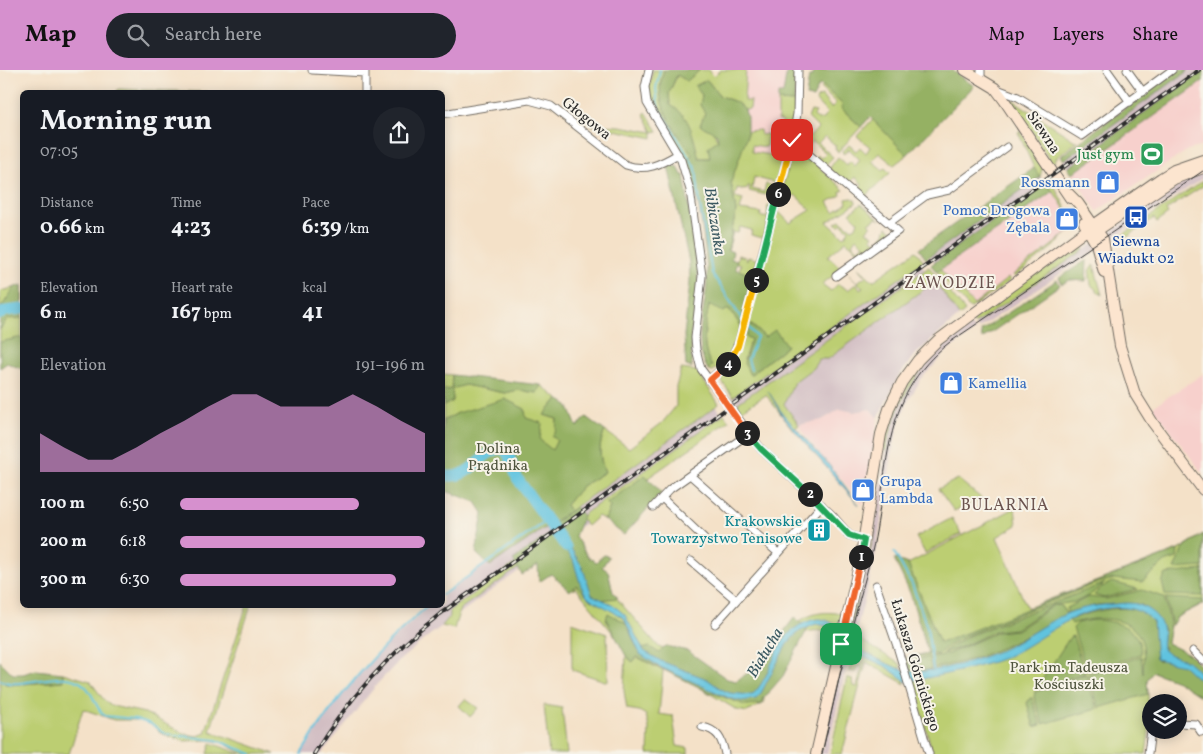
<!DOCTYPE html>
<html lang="en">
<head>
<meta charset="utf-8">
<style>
	body { margin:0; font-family:Vollkorn,serif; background:#20242c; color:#f1f3f6; height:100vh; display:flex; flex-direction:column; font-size:19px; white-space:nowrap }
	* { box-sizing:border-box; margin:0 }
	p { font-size:16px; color:#9ea1a6 }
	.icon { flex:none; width:28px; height:28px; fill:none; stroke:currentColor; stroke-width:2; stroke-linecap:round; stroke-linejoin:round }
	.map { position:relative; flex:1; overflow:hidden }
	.details { position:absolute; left:20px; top:20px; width:425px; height:518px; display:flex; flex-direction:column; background:#171b24; border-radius:8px; box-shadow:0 2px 12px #0003 }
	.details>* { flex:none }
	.buttons { position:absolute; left:1142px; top:624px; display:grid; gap:10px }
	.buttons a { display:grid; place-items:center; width:45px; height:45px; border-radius:50%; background:#171b24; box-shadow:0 2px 12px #0003; font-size:25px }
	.pin { position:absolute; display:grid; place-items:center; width:42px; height:42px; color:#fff; margin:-21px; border-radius:10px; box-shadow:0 2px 8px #0006 }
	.km { position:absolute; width:25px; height:25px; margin:-12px; border-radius:50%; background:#222; color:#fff; font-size:14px; line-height:25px; text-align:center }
	.round { display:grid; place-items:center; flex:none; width:52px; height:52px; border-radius:26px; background:#20242c }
	.summary { display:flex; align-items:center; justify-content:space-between; height:85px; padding:0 20px }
	h1 { font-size:28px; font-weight:700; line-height:38px }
	.figures { display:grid; grid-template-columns:repeat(3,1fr); gap:8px; height:85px; padding:5px 20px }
	.figures div { display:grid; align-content:center }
	.figures b { font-size:21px; font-weight:700 }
	.figures small { font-size:14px; font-weight:400 }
	.figures p { font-size:14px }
	.chart { height:140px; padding:10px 20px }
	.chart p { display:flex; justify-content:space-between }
	.chart svg { width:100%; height:90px; margin-top:5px; fill:#d690ce; opacity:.7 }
	ul { padding:0 20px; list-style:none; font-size:16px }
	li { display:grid; grid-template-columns:80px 60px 1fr; align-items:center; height:38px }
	li i { height:12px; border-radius:6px; background:#d690ce }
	header { display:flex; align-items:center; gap:30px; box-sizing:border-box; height:70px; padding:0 25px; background:#d690ce; color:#111 }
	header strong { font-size:24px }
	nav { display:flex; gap:28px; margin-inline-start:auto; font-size:18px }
	.search { width:350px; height:45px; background:#20242c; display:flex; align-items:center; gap:12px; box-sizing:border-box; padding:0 18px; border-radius:28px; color:#9ea1a6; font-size:19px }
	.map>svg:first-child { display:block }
	.built { fill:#f7d0cc }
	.industrial { fill:#d2bec3 }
	.green { fill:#bcce72; stroke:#747c4e; fill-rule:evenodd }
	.forest { fill:#95b164; stroke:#606e48 }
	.water { fill:#61c3df; stroke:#467785 }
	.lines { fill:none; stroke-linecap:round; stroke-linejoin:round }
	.stream { stroke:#61c3df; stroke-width:2 }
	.river { stroke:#61c3df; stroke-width:11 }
	.street-casing { stroke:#716b62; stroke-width:9 }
	.secondary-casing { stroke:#716b62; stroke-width:12 }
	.street { stroke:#fff; stroke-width:7 }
	.secondary { stroke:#fce5cf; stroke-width:10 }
	.tram { stroke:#2b2b2b; stroke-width:1 }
	.rail-casing { stroke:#2b2b2b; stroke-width:4 }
	.rail { stroke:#f7f3e8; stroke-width:2; stroke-dasharray:5.5; stroke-linecap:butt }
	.split-1-casing { stroke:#fff; stroke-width:10 }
	.split-2-casing { stroke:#fff; stroke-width:10 }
	.split-3-casing { stroke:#fff; stroke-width:10 }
	.split-4-casing { stroke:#fff; stroke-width:10 }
	.split-5-casing { stroke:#fff; stroke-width:10 }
	.split-6-casing { stroke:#fff; stroke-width:10 }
	.split-7-casing { stroke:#fff; stroke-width:10 }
	.split-1 { stroke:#f0652b; stroke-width:6 }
	.split-2 { stroke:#22a559; stroke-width:6 }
	.split-3 { stroke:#22a559; stroke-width:6 }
	.split-4 { stroke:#f0652b; stroke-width:6 }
	.split-5 { stroke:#f5b400; stroke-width:6 }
	.split-6 { stroke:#22a559; stroke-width:6 }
	.split-7 { stroke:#f5b400; stroke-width:6 }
	.labels { text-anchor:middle; stroke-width:4; stroke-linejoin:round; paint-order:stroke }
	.street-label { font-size:15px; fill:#2b2b2b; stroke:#f7f3e8 }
	.leisure-label { font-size:15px; fill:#27864d; stroke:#f7f3e8; text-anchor:end }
	.shop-label { font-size:15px; fill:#366cbe; stroke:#f7f3e8; text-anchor:end }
	.transit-label { font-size:15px; fill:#164399; stroke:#f7f3e8 }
	.park-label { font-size:15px; fill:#4f543d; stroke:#f7f3e8 }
	.culture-label { font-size:15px; fill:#0d838f; stroke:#f7f3e8; text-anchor:end }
	.water-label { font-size:16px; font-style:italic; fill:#3b5961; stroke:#f7f3e8 }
	.neighbourhood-label { font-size:16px; letter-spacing:1px; fill:#6b534f; stroke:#f7f3e8 }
</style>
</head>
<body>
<header>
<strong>Map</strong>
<div class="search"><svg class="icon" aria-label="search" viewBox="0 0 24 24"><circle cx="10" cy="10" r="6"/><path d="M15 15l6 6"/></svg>Search here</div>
<nav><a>Map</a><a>Layers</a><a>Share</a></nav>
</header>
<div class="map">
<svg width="1203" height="684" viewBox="0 0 1203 684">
	<rect width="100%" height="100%" fill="#f7f3e8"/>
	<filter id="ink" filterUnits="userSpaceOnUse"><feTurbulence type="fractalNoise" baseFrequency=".02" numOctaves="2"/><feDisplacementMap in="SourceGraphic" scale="10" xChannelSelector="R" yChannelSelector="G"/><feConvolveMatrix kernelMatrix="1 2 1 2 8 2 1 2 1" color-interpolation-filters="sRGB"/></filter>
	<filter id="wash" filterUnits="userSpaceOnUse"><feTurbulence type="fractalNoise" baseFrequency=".0096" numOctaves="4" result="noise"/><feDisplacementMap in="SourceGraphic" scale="20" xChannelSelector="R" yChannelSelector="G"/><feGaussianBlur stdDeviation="1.12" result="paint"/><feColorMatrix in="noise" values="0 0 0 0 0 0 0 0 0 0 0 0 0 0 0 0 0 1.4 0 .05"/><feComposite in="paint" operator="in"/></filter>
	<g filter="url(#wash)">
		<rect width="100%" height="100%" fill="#f4e1c8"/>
		<!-- built -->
		<path class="built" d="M739 0H795L792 57 784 87 742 80 745 40Z
			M1203 11V76L1188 80 1097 141 1072 104Z
			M1053 121 1073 152 1072 160 974 235 940 199Z
			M1203 304V404L1153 337Z
			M840 339 854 342 870 339 878 348 863 435 806 367 799 355 822 350Z"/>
		<!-- industrial -->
		<path class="industrial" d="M1189 0H1202L1068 98 1063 91Z
			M1203 99V108L1200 110 978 259 975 254Z
			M1040 107 1045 114 935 192 930 186Z
			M920 193 925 199 738 333 733 327Z
			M935 211 959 246 916 284 898 307 878 348 870 339 854 342 840 339 822 350 799 355 784 334 794 312 813 298 819 288 828 289Z
			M972 256 975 261 947 281 921 309 907 333 899 352 892 383 875 489 844 607 827 684H821L837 610 871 481 886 382 893 350 905 322 925 294 946 274Z
			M714 334 726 352 431 564 401 589 378 613 322 684H301L339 629 373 588 426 539 431 535H442L443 526 478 500Z"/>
		<!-- green -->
		<path class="green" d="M653 0H664C651 33 675 58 692 84L687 91 650 32 648 22Z
			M700 0H708L714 6 720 0H746L744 31H751L750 39 745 40 736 32 720 26 707 10 695 16 702 25 706 43 718 71 710 88H699L670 35 669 23 678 4 687 10Z
			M823 16 843 35 841 38 861 57 838 82 835 78 836 76 825 66 818 73 833 87 826 95 815 88 817 85 821 88 826 83 812 71 806 80 808 77 804 78 797 72 802 60 810 67 818 58 808 48 811 41 816 42 814 46 818 50 823 49 827 43 816 31 817 28 822 26 831 38 836 33 821 19Z
			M118 19 208 22H117Z
			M1010 28 1075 71H1078L1058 86 1052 94Z
			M778 31 794 32 795 47 790 64 784 60 782 51H778Z
			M646 42 658 61 653 62V68L591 55 620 56 653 62 644 44Z
			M873 49 907 85 894 95 879 83 872 91 883 100 885 98 890 103 864 128 856 121 862 114 855 107 849 113 852 115H850L829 99 838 87 847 95 850 91 855 96 860 90 849 79 844 84 842 82 849 75 856 81 860 77 866 83 870 77 857 66Z
			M760 60 761 65 768 64 766 77 752 75V82L784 87 789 69 778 114 754 107 752 119 764 122 766 114 777 117 774 127 749 121 750 116H748L746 120 737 118 735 127 743 129 740 140 761 143 760 146 767 148 768 135 772 136 763 168 751 165 752 160 740 157 738 163 733 162 728 180 736 141 731 112 747 61Z
			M1020 61 1043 95 1040 107 1034 98 1018 62Z
			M793 77H797L844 120 840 122 841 125 828 132 834 142 847 133 846 129 852 128 856 131V133L827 152 844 167 849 160 841 153 839 156 835 153 840 150 852 159 856 157 858 151 850 143 861 134 880 150 877 148 869 153 871 155 866 161 873 165 871 168 877 173 885 163 887 157 894 163 873 178 870 176 868 178 856 168 852 174 859 180 863 175 867 178 862 184 846 171 828 186 842 199 822 214 831 221 838 214 848 220 857 213 860 220 863 218 849 204 857 212 866 206 858 197 873 211 916 181 924 191 733 327 721 310 717 313V309L738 281 777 140 790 153 811 140 795 125 783 130 780 127ZM751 254 765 267 787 276 750 305 744 289 751 269 747 267Z
			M1203 111V116L1166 140 1168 144 1157 152 1154 148 1123 170 1121 169V166Z
			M1054 115 1076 158 1059 169 1060 171 1015 207 1013 205 1072 160 1073 152 1053 121 1047 116Z
			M1080 175 1084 180 975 254 972 250 1025 209 1055 194Z
			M738 185 745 187 747 191 748 187 759 190 753 206 739 201 741 194 736 193Z
			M1094 195 1102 225 1091 215 1089 200Z
			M929 197 965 241 959 246 935 211 828 289H819L813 298 794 312 784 334 799 355 793 360 766 325 739 342 738 333Z
			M940 199 974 235 1008 208 1010 211 970 239 937 202Z
			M22 216V290L0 286V221Z
			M709 235 729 239 741 256 731 287 718 300 717 298 712 301 708 300 712 296C700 278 705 255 709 235Z
			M956 261 960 264C918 294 895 332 886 382L882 376 899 323 925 286Z
			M681 299 697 301 719 334 570 441 566 435 582 416 605 402C599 388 598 374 605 361L629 378 662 353 676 336V317Z
			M443 304 452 305V319L465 315 505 323 518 320 537 323 541 315 558 329 544 345 557 349 556 381 485 438 458 343 443 351V336L453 331 452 320H443Z
			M724 344 729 351 648 408 646 406 607 433 610 437 605 450 598 446 587 456 580 447Z
			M958 409 982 429 954 441 938 419Z
			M1015 438 1017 455 997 467 1027 538 1178 480 1203 464V534L1177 547 1170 557 1164 583 1147 610 1150 655 1146 684H933L906 588 928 583 939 573 908 494Z
			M952 448 961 464 925 483 916 467Z
			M875 461 850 559 861 570 900 594 905 614 866 592 842 684H830L847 607 852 609 853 616 857 617 862 597 858 596 855 602 849 601 852 592H855L856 590C843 573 828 554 804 563L764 628V633L747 642 737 640 617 568 575 517 574 520 557 507 611 522 659 577 747 621 791 557C808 544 821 540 842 544L840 550 848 557Z
			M551 468 554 473 460 539 454 559 442 556 450 546V540Z
			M247 535H251L210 661 275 684H244L221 672 209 670 184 671 162 664 152 655 139 650H114L83 639 69 684H0V611L8 615 62 611 63 603 90 611 104 630 112 636 145 643 185 664 198 666 205 663Z
			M572 552 607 564 608 612 572 600Z
			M626 586 633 592 637 587 663 601 659 644 673 646 677 676 688 678V684H648L649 658 646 645 639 641 627 639 624 621Z
			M465 629 478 638 470 647 459 636Z
			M544 635 562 638 567 684H549Z
			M211 673 241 684H208Z"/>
		<!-- forest -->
		<path class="forest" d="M664 0H700L687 11 677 5 669 23 670 35C691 45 693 67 699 88H710L708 77 718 70 717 64 700 55 705 43 700 35 702 25 695 16 707 10 720 26 736 32 745 40 747 47V66L731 112 736 141 728 180 733 182 731 189 737 190 735 199 753 205 741 256 729 239 723 242 709 235C705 255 700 278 712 296L708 300C690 270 708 237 707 205 706 173 698 122 687 91L692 84C674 58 651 33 664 0Z
			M787 0H795L794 32 778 31V24H783Z
			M814 0H952L974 16 907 85 870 47 861 57 841 38 843 35 823 16 819 15 813 28 806 26 809 6H813Z
			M1175 0H1189L1064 90 1061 86Z
			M1203 0V11L1190 21 1072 104 1068 98Z
			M672 95 678 97 682 105H684L698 197V227L691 263 692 298 686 296 684 265 690 211 689 192 668 96Z
			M1034 98 1040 107 926 189 919 179Z
			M1045 114 1053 121 937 202 931 195Z
			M1087 190 1086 211 1070 210 1062 214 1059 208Z
			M1057 210 1060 215 982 269 981 261Z
			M22 215V248L7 249 0 260V239L15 217Z
			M750 254 765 267 775 260 787 276 750 305 744 293 751 269 746 267Z
			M18 268H22V299L7 293 0 298V272Z
			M452 305 541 315 537 323 518 320 505 323 465 315 452 319 453 331 443 336V320L452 319Z
			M505 329 525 339 526 348 542 353 540 370 552 380 557 370 552 366 556 361 557 349 544 345 558 329 568 335 577 357 586 347 605 361C598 374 599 388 605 402L582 416 566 435 570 441 490 496 476 483 483 443 476 432 443 420V351L458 343Z
			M645 405 662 423 624 465 605 450 610 437 607 433Z
			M576 437 583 446 575 466 588 487 596 492 604 485 609 487 602 497 608 501 613 522 618 528 591 531 576 515 570 521 551 504 539 512 538 495 522 505 513 490 550 464 547 458Z
			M1203 464V497L1174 499 1183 478Z
			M1178 480 1177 488 1165 492 1142 512 1114 509 1097 513 967 565C959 569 943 578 939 584L931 585 930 581 929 585 906 588 928 583 910 523 894 489 908 494 940 573Z
			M1203 500V526L1165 525 1162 512 1166 504Z
			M1112 512 1138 519 1104 528 1094 525 1102 517Z
			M1105 513 1090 525 1076 532 1052 535 1016 559 995 561 962 577 943 583C944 580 963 569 968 566Z
			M1142 520 1164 527 1170 553 1167 573 1189 584 1203 598V628L1177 611 1153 602 1147 610 1148 624 1099 638 1088 604 1141 586 1143 604C1143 594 1145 582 1142 572 1133 544 1093 546 1072 554L1069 550C1088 542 1146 526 1154 555 1157 565 1154 578 1156 589L1159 591 1165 577H1162L1164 559 1142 535 1137 534 1098 535 1067 543V538L1088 527 1106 529Z
			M1166 528 1203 530V533L1177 547 1172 555Z
			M1054 535 1062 536 1066 544C1018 571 989 588 934 598L931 587 948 584 997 562 1017 560Z
			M608 543 626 553 638 580 650 577 659 583 666 576 688 581 727 609 736 611 757 597 794 548 808 558 783 606 763 629V634L745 635 709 622 637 587 633 592 626 586 606 549Z
			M1093 550C1115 550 1141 557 1141 584L1087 602 1073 558 1078 553Z
			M1073 566 1085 603 1036 619 1070 567Z
			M929 587 932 599 910 602 908 591Z
			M0 591 13 604H23L36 600 63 603V611L8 615 0 611Z
			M1086 604 1097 639 1043 654 1034 627 1035 622Z
			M1030 628H1032L1041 655 1034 657 1027 633Z"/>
		<!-- water -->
		<path class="water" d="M768 321 783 344 829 395 859 435 783 347Z
			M561 463 582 496 592 525 612 534 625 545 644 581 661 591 707 609 721 619 730 623 752 625C776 603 772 562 812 550 833 544 844 566 858 577 867 584 901 602 913 602 942 601 975 591 1001 580 1024 570 1044 553 1068 543 1083 537 1099 535 1116 534 1124 533 1134 532 1142 536 1156 543 1164 552 1163 568 1163 571 1162 576 1163 579 1167 586 1180 587 1187 591 1193 594 1198 601 1203 606V614L1183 595 1156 589 1153 552C1133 527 1088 539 1064 553 1044 564 1025 579 1004 588 973 600 940 605 907 612L885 596 860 585 831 557 816 554 798 562 787 574 761 623 756 629 741 631 729 628 660 597 640 584 624 548 587 527 581 516 573 490 557 467Z"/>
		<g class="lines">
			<!-- stream -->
			<path class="stream" d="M660 0 656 18 658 36 696 99 700 136 712 203 743 251
				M746 254 757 267 748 289 751 300
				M894 482 912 514 927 557 933 599
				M442 525 548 450
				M0 610C22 622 63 595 85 616 94 624 95 638 105 646L136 649 151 654 165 664 216 670 252 684
				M301 684C334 629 380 576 429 535"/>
			<!-- river -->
			<path class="river" d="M0 244 6 241 22 239
				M442 405C470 413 479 381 503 378L509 386 517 408 566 477"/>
		</g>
	</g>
	<g filter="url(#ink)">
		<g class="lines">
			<!-- street casing -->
			<g class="street-casing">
				<path id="street" d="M312 0 365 3
					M365 0V22
					M649 0 645 17 647 33 681 90 690 120 702 206 695 268 696 279 701 299 761 379 832 445 849 465 864 470
					M1107 0 1130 32
					M1127 0 1143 22
					M981 8V0
					M997 19 1018 27 1082 66 1172 0
					M442 44 529 30 551 36 626 95C646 102 661 94 678 84
					M792 70 898 161 836 206
					M889 153 927 125 949 120 1007 77
					M709 310 729 293 740 269 793 66 797 44 798 0
					M690 405 778 483
					M662 428 704 468
					M653 437 670 419 748 364
					M691 491 736 530
					M876 515 897 576 929 684
					M715 554 822 435
					M1193 581 1203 591
					M1179 653 1196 654 1201 662
					M702 657C718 660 722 669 725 684
					M1148 684 1151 660"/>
			</g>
			<!-- secondary casing -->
			<g class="secondary-casing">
				<path id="secondary" d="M965 0 995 18 1004 30 1070 128
					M1068 123 1078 133 1103 169 1120 276 1135 324 1153 353 1203 420
					M1084 153 1096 174 1104 202
					M1092 164 1174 109 1203 98
					M816 684 860 491 881 364 890 336 902 312 918 290 938 270 1088 159 1161 108 1174 100 1203 90"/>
			</g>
			<!-- street -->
			<use href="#street" class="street"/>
			<!-- secondary -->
			<use href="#secondary" class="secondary"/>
			<!-- tram -->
			<path class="tram" d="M822 684C830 650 837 615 846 581 854 548 864 515 872 482 890 403 878 328 950 272L1203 101"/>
			<!-- rail casing -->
			<g class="rail-casing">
				<path id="rail" d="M314 684C347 630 390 583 440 544L1199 0"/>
			</g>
			<!-- rail -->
			<use href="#rail" class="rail"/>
		</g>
	</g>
	<g class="lines" filter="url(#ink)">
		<!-- split-1 casing -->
		<g class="split-1-casing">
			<path id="split-1" d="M841 574 861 487"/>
		</g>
		<!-- split-2 casing -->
		<g class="split-2-casing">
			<path id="split-2" d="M810 424 849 465 864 470 861 487"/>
		</g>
		<!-- split-3 casing -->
		<g class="split-3-casing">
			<path id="split-3" d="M747 363 761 379 810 424"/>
		</g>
		<!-- split-4 casing -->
		<g class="split-4-casing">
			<path id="split-4" d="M728 294 710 310 747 363"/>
		</g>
		<!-- split-5 casing -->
		<g class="split-5-casing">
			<path id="split-5" d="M728 294 738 276 756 210"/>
		</g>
		<!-- split-6 casing -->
		<g class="split-6-casing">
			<path id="split-6" d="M756 210 778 124"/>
		</g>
		<!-- split-7 casing -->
		<g class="split-7-casing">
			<path id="split-7" d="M778 124 792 70"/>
		</g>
		<!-- split-1 -->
		<use href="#split-1" class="split-1"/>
		<!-- split-2 -->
		<use href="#split-2" class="split-2"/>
		<!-- split-3 -->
		<use href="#split-3" class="split-3"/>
		<!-- split-4 -->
		<use href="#split-4" class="split-4"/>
		<!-- split-5 -->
		<use href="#split-5" class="split-5"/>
		<!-- split-6 -->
		<use href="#split-6" class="split-6"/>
		<!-- split-7 -->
		<use href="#split-7" class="split-7"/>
	</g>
	<!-- icons -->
	<defs>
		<g id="stadium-square" transform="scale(1.25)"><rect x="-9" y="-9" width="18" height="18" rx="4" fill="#2e9e5b" stroke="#f7f3e8"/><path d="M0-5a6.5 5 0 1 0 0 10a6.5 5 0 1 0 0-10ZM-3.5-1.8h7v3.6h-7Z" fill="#fff"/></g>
		<g id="shop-square" transform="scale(1.25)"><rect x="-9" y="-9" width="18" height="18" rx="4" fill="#3f7fe0" stroke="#f7f3e8"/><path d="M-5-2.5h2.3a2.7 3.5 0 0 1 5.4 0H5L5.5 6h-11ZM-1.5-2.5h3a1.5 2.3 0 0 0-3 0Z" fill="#fff"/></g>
		<g id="bus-square" transform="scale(1.25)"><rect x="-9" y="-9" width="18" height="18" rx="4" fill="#1a4fb4" stroke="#f7f3e8"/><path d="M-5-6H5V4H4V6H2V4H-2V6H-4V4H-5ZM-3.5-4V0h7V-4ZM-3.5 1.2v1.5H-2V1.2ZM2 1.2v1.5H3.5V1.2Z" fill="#fff"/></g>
		<g id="building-square" transform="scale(1.25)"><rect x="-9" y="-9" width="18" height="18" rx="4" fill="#0f9aa8" stroke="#f7f3e8"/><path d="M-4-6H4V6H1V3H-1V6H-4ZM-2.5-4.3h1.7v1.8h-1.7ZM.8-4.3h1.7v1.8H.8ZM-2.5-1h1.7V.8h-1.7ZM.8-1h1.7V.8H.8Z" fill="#fff"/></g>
	</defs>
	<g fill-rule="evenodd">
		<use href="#stadium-square" x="1152" y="84"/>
		<use href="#shop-square" x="1108" y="112"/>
		<use href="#bus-square" x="1136" y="147"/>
		<use href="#shop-square" x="1067" y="149"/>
		<use href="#shop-square" x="951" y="313"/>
		<use href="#shop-square" x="863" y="420"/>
		<use href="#building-square" x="819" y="460"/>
	</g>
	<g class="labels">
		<!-- street labels -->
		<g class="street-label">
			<text transform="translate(587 48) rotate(39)" y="5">Głogowa</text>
			<text transform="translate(1044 62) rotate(56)" y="5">Siewna</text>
			<text transform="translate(916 595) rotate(73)" y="5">Łukasza Górnickiego</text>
		</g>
		<!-- leisure labels -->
		<g class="leisure-label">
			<text x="1134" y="89">Just gym</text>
		</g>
		<!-- shop labels -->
		<g class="shop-label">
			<text x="1090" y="117">Rossmann</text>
			<text x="1050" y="145">Pomoc Drogowa<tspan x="1050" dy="17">Zębala</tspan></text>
			<text x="968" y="318" text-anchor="start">Kamellia</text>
			<text x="880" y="416" text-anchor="start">Grupa<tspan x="880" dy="17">Lambda</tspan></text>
		</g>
		<!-- transit labels -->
		<g class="transit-label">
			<text x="1136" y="176">Siewna<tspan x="1136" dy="17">Wiadukt 02</tspan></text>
		</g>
		<!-- park labels -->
		<g class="park-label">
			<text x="498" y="383">Dolina<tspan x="498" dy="17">Prądnika</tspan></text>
			<text x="1069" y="602">Park im. Tadeusza<tspan x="1069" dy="17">Kościuszki</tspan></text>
		</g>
		<!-- culture labels -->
		<g class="culture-label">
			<text x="802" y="456">Krakowskie<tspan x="802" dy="17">Towarzystwo Tenisowe</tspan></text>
		</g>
		<!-- water labels -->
		<g class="water-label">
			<text transform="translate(716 151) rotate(81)" y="6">Bibiczanka</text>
			<text transform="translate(764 582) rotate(-59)" y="6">Białucha</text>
		</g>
		<!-- neighbourhood labels -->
		<g class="neighbourhood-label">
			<text x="950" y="218">ZAWODZIE</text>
			<text x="1005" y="440">BULARNIA</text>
		</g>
	</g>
</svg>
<div class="buttons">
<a><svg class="icon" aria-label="layers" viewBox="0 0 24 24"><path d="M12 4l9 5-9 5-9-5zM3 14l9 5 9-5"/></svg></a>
</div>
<div class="pin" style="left:841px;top:574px;background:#1e9e55"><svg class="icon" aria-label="arrive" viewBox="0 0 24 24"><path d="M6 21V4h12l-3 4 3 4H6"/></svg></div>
<div class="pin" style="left:792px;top:70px;background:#d93025"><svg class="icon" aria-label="check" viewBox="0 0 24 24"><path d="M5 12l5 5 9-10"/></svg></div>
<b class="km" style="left:861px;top:487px">1</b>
<b class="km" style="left:810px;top:424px">2</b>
<b class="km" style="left:747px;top:363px">3</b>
<b class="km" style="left:728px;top:294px">4</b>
<b class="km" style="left:756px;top:210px">5</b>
<b class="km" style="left:778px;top:124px">6</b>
<section class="details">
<div class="summary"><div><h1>Morning run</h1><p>07:05</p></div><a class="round"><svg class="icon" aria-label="share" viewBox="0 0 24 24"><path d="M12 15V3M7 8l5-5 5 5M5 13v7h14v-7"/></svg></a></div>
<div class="figures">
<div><p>Distance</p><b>0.66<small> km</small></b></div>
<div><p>Time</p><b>4:23</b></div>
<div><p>Pace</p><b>6:39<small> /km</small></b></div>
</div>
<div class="figures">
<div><p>Elevation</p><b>6<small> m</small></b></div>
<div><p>Heart rate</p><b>167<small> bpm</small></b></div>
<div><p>kcal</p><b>41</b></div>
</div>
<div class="chart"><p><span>Elevation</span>191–196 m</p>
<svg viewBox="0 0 160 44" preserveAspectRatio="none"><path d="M0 44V25L10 32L20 38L30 38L40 32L50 25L60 19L70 12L80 6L90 6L100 12L110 12L120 12L130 6L140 12L150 19L160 25V44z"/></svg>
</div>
<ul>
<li><b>100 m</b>6:50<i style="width:73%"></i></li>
<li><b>200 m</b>6:18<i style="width:100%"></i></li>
<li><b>300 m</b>6:30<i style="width:88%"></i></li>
</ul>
</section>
</div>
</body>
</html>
